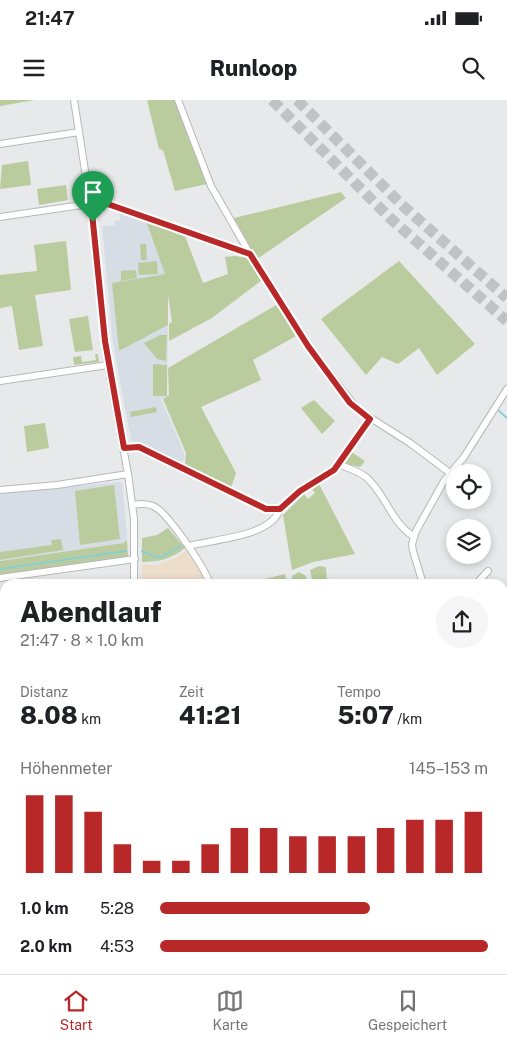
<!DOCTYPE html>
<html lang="de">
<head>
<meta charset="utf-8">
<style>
	body { margin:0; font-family:"Public Sans",sans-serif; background:#f6f6f6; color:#202124; height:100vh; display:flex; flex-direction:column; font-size:19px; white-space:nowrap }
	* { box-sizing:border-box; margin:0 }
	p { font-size:16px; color:#757577 }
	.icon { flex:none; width:28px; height:28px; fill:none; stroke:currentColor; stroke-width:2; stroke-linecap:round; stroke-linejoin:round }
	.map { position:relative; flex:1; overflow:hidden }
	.details { position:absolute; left:0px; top:479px; width:508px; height:396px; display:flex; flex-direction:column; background:#fff; border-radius:15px 15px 0 0; box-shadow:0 2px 8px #0003 }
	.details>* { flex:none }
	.tools { position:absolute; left:446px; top:364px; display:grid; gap:10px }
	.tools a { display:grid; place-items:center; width:45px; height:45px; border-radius:50%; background:#fff; box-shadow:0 2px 8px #0003; font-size:25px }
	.pin { position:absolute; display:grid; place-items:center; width:42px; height:42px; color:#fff; margin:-51px -21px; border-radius:50% 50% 50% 0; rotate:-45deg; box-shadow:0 0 5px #0007 }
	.pin .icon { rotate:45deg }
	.round { display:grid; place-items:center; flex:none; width:52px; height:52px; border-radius:26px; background:#f6f6f6 }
	.head { display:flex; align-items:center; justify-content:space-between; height:85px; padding:0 20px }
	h1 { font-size:28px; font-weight:800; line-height:38px }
	.stats { display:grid; grid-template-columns:repeat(3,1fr); gap:8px; height:85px; padding:5px 20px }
	.stats div { display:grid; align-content:center }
	.stats b { font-size:25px; font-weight:800 }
	.stats small { font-size:14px; font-weight:400 }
	.stats p { font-size:14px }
	.chart { height:140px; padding:10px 20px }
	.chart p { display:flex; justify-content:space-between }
	.chart svg { width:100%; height:90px; margin-top:5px; stroke:#b82828; stroke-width:6 }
	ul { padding:0 20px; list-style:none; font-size:16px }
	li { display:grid; grid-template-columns:80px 60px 1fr; align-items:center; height:38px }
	li i { height:12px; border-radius:6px; background:#b82828 }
	.status { display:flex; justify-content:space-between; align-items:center; height:35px; padding:0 25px; background:#fff; direction:ltr }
	.status svg { height:14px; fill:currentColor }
	header { display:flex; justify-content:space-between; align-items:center; height:65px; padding:0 20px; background:#fff; font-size:22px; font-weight:800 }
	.tab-bar { display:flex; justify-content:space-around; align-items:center; height:70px; border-top:1px solid #e0e0e0; background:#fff; font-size:14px; color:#757577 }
	.tab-bar a { display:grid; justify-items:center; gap:2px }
	.tab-bar .current { color:#b82828 }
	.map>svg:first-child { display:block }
	.built { fill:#d6dde4 }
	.industrial { fill:#edddcb }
	.green { fill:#bacb9d }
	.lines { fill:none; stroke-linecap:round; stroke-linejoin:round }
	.stream { stroke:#8aced1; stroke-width:2 }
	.highway-tunnel { stroke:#c1c2c4; stroke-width:11; stroke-dasharray:11 5.5; stroke-linecap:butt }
	.street-casing { stroke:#b6b8b9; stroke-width:8 }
	.secondary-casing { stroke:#b6b8b9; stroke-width:10 }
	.street { stroke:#fff; stroke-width:6 }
	.secondary { stroke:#fff; stroke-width:9 }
	.rail { stroke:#424343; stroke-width:2; stroke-dasharray:9 9; stroke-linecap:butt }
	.route-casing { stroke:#fff; stroke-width:10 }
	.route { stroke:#b82828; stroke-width:6 }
</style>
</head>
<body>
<div class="status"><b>21:47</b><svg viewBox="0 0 49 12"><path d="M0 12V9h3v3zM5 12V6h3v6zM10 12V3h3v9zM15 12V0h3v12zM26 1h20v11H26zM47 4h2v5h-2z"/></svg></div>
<header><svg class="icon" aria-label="menu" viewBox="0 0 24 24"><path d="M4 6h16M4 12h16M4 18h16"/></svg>Runloop<svg class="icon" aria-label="search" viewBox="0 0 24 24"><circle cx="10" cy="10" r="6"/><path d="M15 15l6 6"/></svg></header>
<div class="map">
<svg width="507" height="874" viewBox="0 0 507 874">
	<rect width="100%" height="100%" fill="#e8e9eb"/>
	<!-- built -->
	<path class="built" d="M126 113 146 121 165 174 119 251 168 225 167 296 161 299 184 353 185 358 180 363 131 340 113 243 102 126 115 125V121L121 120 119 114Z
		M119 382 122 383 126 425 127 440 124 443 0 461V394Z
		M4 698 5 717H2L5 742V854L4 850 0 848V699Z"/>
	<!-- industrial -->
	<path class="industrial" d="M188 449 208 484H141L142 464 156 465 177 457Z"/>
	<!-- green -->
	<path class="green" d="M0 0H35L0 6Z
		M147 0H175L207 84 175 91 163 50 159 49Z
		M28 61 31 85 0 89 2 65Z
		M66 85 68 100 39 105 37 89Z
		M341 92 346 98 257 159 234 118Z
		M146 121 185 136 203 183 228 174 225 157 235 156 248 158 262 180 212 218 169 241V224L172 222 168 195V225L119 251 112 183 165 174Z
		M66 141 71 190 35 195 43 246 19 250 12 206 0 208V175L37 171 34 145Z
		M140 144H146L147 160H141Z
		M157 161 158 174 139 175 138 163Z
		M399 161 475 244 437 275 419 248 398 264 382 257 366 275 321 219Z
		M136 170 137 178 121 181V171Z
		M278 204 296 236 253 260 261 280 201 307 236 373 231 388 185 366 186 353 163 299 169 295 168 268Z
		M88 216 93 250 75 252 69 219Z
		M160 235H167L166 261 157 259 144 243Z
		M95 254H98L99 262 74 265 73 257 81 256 82 262 96 260Z
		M153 264 167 265V296H153Z
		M314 300 335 321 322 334 301 308Z
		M156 307 157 312 131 317 130 312Z
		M45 323 49 348 27 352 24 326Z
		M350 351 365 361 360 367 346 364V358Z
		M319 384 355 454 313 462 292 470 283 415 304 394 308 399 315 393 311 388Z
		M114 385 120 439 80 445 75 391Z
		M168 428 185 448C172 459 158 462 142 462V438L157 435Z
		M61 439 63 450 0 460V452L52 445 51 440Z
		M127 440 128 457 0 475V461L124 443Z
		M319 466 326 467 327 484H313L310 470Z
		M299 472 306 476V484H292V476Z
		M285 474 287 484H245Z
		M50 870H112V874H50Z"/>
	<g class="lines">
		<!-- stream -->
		<path class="stream" d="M499 311 507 318
			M142 451 155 457H162L181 446
			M0 469 126 451
			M0 664 1 676"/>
		<!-- highway-tunnel -->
		<path class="highway-tunnel" d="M272 0 391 119 507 221
			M297 0 402 105 507 198"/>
		<!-- street casing -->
		<g class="street-casing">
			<path id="street" d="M74 0 93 122 108 265 128 374 134 419V484
				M178 0 211 86 250 154 308 246 358 310 410 343 450 373
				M0 44 79 32
				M0 117 102 102 250 154
				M0 281 108 265
				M124 348 139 347 266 409H280L300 391 334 370 370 319
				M339 364C349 369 359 371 367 378 386 395 391 422 413 436
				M0 390 57 385 128 374
				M132 405C140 404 148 403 155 407 169 415 205 468 210 484
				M189 446C214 439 271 437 280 409
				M0 478 135 459
				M423 484 413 451 412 444 416 431 444 381 464 357 507 289
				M476 484 488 471
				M0 580H5
				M502 683 507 725
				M502 733H507
				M134 870V874
				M260 870V874
				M439 874V870"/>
		</g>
		<!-- secondary casing -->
		<g class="secondary-casing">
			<path id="secondary" d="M502 587H507
				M0 694 5 693"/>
		</g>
		<!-- street -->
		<use href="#street" class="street"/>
		<!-- secondary -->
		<use href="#secondary" class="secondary"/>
		<!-- rail -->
		<path class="rail" d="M0 751 5 786
			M0 779 5 814
			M12 870V874"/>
	</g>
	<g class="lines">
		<!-- route casing -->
		<g class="route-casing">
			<path id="route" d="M102 102 250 154 308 246 350 303 370 319 334 370 300 391 280 409H266L139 347 124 348 105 241 91 103Z"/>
		</g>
		<!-- route -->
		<use href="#route" class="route"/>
	</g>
</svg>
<div class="tools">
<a><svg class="icon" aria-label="locate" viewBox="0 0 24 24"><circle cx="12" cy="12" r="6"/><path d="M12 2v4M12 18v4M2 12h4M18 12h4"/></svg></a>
<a><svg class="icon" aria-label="layers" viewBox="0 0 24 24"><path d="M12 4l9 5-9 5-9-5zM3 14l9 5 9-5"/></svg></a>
</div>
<div class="pin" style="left:93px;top:122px;background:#1e9e55"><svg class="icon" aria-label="arrive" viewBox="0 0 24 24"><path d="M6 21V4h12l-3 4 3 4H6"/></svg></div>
<section class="details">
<div class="head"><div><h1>Abendlauf</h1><p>21:47 · 8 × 1.0 km</p></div><a class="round"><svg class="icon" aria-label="share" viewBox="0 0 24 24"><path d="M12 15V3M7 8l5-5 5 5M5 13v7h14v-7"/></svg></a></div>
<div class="stats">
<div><p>Distanz</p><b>8.08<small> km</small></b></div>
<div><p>Zeit</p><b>41:21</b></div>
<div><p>Tempo</p><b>5:07<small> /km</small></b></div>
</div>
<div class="chart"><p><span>Höhenmeter</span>145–153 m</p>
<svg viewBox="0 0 160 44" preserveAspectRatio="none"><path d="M5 44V6M15 44V6M25 44V14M35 44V30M45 44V38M55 44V38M65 44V30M75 44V22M85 44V22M95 44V26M105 44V26M115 44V26M125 44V22M135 44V18M145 44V18M155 44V14"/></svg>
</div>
<ul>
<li><b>1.0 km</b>5:28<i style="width:64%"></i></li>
<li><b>2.0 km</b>4:53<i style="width:100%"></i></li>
</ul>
</section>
</div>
<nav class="tab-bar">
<a class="current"><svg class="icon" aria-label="home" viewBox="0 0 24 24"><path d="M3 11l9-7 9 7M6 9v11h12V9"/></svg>Start</a>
<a><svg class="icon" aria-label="map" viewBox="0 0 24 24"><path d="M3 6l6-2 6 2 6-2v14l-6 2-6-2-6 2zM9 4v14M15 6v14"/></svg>Karte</a>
<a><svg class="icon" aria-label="saved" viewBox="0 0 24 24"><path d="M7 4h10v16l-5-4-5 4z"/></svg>Gespeichert</a>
</nav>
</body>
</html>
